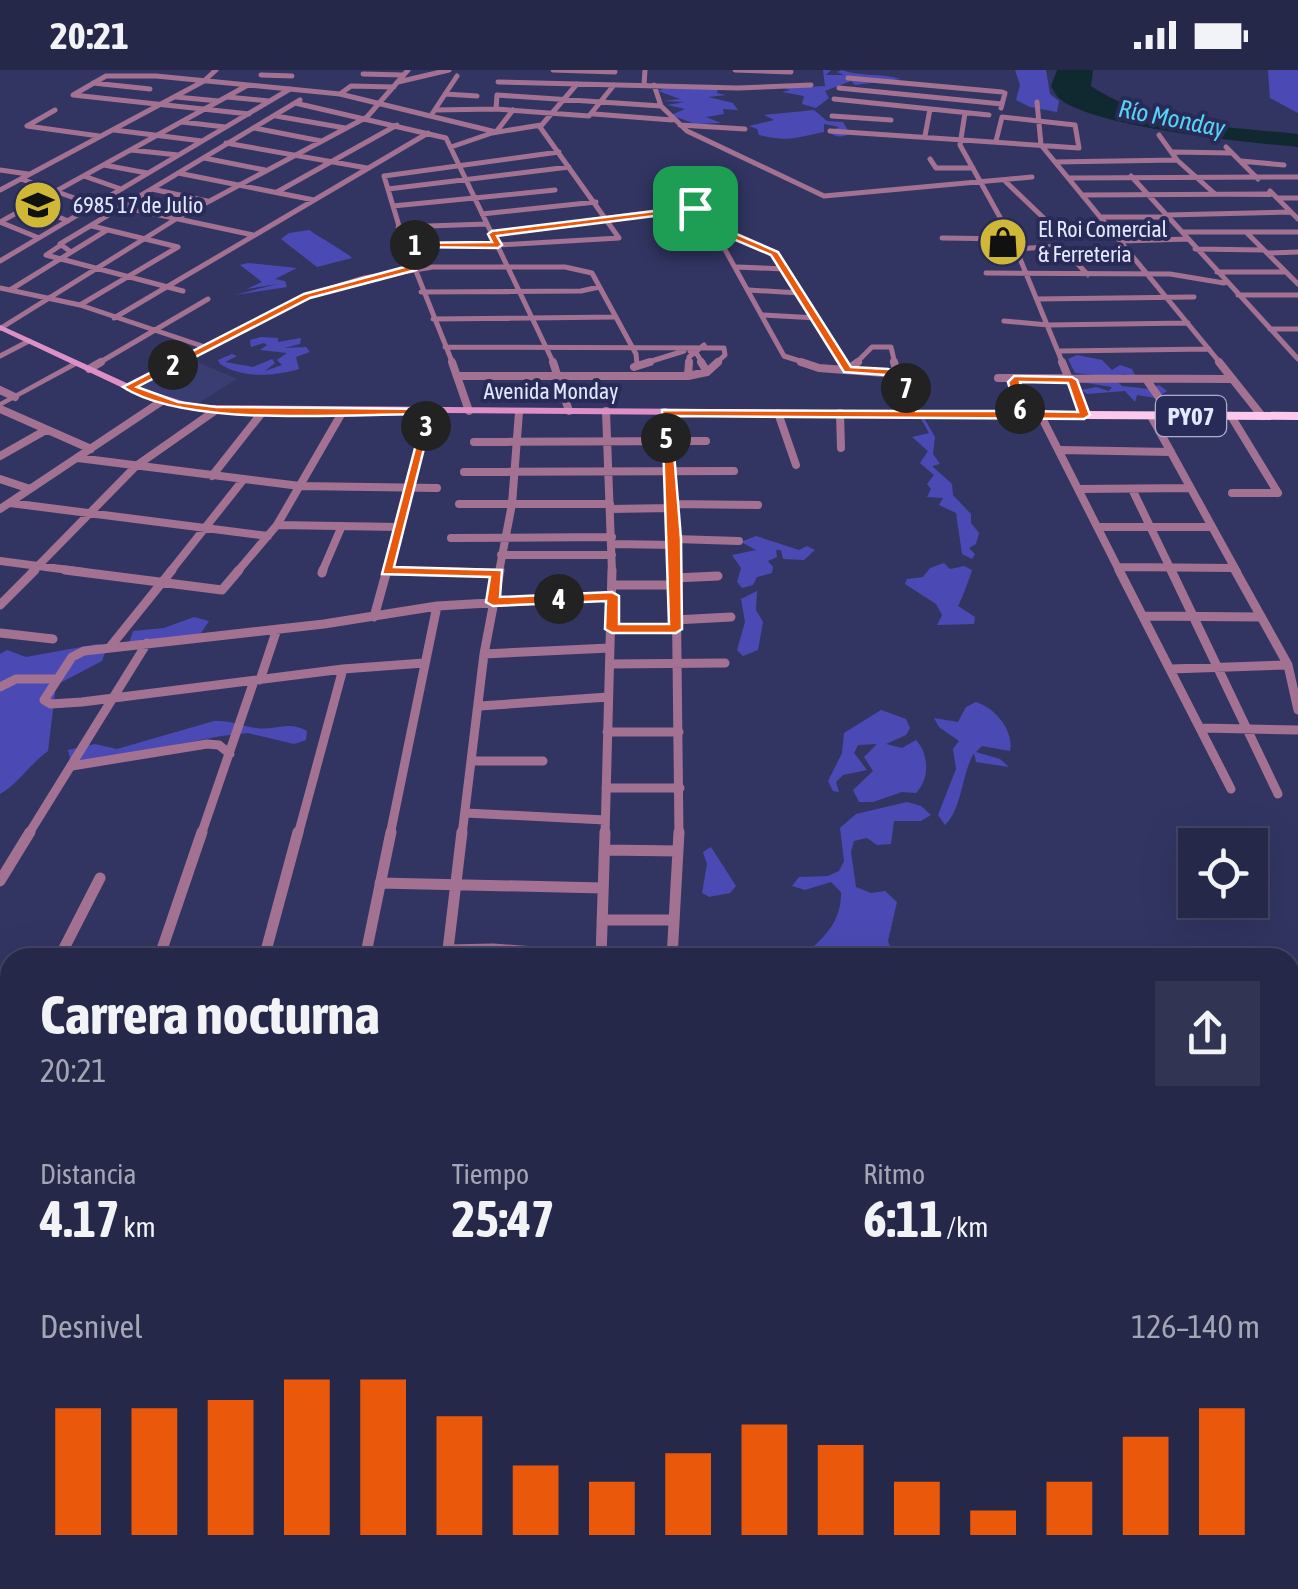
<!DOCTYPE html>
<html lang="es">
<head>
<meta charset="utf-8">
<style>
	body { margin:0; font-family:"Asap Condensed",sans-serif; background:#323454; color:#f1f3f6; height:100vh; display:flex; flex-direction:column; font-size:38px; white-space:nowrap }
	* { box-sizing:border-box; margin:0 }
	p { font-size:32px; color:#a4a6b5 }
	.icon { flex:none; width:55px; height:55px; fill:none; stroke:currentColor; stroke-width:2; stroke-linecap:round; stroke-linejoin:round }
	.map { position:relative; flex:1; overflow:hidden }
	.sheet { position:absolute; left:0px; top:878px; width:1300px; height:642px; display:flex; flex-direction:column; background:#26284a; border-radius:30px 30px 0 0; box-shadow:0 10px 40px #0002,0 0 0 2px #424462 }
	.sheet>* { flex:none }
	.tools { position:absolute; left:1178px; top:758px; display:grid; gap:20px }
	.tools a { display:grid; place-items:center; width:90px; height:90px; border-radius:0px; background:#26284a; box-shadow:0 10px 40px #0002,0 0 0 2px #424462; font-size:50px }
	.pin { position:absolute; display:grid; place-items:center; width:85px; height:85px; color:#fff; margin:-42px; border-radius:20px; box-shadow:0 5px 15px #0006 }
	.km { position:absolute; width:50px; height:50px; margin:-25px; border-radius:50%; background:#222; color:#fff; font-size:28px; line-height:50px; text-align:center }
	.round { display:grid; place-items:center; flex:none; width:105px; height:105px; border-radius:0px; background:#323454 }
	.headline { display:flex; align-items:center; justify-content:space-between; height:170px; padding:0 40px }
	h1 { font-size:55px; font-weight:700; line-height:75px }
	.figures { display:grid; grid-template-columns:repeat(3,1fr); gap:15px; height:170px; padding:10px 40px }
	.figures div { display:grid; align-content:center }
	.figures b { font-size:50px; font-weight:700 }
	.figures small { font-size:28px; font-weight:400 }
	.figures p { font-size:28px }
	.chart { height:280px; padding:20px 40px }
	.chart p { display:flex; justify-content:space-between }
	.chart svg { width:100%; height:180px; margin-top:10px; stroke:#ea580c; stroke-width:6 }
	.status { display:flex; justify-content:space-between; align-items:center; height:70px; padding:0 50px; background:#26284a; direction:ltr }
	.status svg { height:28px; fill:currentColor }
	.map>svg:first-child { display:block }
	.built { fill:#3a3d71 }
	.green { fill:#4b4ab5 }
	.water { fill:#102930 }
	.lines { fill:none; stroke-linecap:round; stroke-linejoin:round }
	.minor-far4 { stroke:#a37293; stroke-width:5 }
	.minor-far3 { stroke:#a37293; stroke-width:8 }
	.minor-far2 { stroke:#a37293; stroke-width:9 }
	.minor-far1 { stroke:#a37293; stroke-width:11 }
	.minor { stroke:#a37293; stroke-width:14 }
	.tertiary { fill:#a37293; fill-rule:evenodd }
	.secondary { fill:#dc90c5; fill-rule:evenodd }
	.trunk { fill:#fcc8ec; fill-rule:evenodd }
	.route { fill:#ea580c; stroke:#fff; stroke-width:2.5; fill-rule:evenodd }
	.labels { text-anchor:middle; stroke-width:8; stroke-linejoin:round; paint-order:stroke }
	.far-poi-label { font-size:22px; fill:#e4e8fe; stroke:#282b57; text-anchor:start }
	.far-street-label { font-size:22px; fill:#e4e8fe; stroke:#282b57 }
	.far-water-label { font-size:25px; font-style:italic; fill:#57d4f5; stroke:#282b57 }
	.shield { fill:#282b57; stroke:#acafcc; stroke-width:2.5 }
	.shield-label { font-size:25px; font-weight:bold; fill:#e4e8fe }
</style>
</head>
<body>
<div class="status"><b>20:21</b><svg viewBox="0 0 49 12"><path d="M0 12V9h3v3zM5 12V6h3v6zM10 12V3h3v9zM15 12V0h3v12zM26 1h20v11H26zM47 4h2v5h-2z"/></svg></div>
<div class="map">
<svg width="1298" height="1519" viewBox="0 0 1298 1519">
	<rect width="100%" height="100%" fill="#323562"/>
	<!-- built -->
	<path class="built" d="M190 289 237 309 195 335 179 334 138 317Z"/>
	<!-- green -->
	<path class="green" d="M823 0H831L826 5H844L837 2 842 0C860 7 881 3 901 9L855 15 851 11 825 21 829 28 816 38 802 34 804 26 782 22 790 20 784 18 825 16Z
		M1015 0H1046L1050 24 1059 31 1057 42 1030 37 1016 30 1020 15Z
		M1268 0H1298V43L1270 28Z
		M665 18 718 19 717 23 726 25 708 27 733 33 738 40 723 39 724 44 706 47 721 53 695 54 671 45 685 39 667 35 685 32 664 31 680 29 658 21Z
		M814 40 827 51 843 52 850 64C842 67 836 68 829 62L839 57 824 54V62C794 68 790 72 759 65L757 59 749 56 774 50 764 45Z
		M309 160C316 165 349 184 352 188L317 197 281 169 289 163Z
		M248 193 297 198 275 209 285 211 287 217 235 225 277 214 247 219 262 212 240 195Z
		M261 267 278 268V272L301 268 300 274 284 278 306 277 310 282 296 287 299 299C272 307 242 308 220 294L218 290 232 284 237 286 225 292 253 297 272 289 275 293 265 301 282 295 277 290 287 283 260 280 267 275 264 273 251 277 250 270Z
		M1077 285 1102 290 1112 300 1120 295 1132 299 1136 307 1122 304 1118 312 1122 316 1150 319 1159 315 1167 321 1156 328 1137 325 1135 332 1125 321 1087 324 1082 320 1096 317 1109 321 1112 317 1080 312 1101 306 1075 303 1068 289Z
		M920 347 924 348 935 367 933 384 940 394 932 396 952 414 953 425 971 444V453L979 463 976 474 969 478 975 484 972 489 962 484 956 443 939 435 943 428 927 427 931 419 927 414 934 405 920 393 928 381 912 367 929 363Z
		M756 466 799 480 807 476 815 480 804 490 783 489 781 480H776L777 487 768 491 773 497 772 503 757 507 753 515 742 518 737 512 741 498 732 485 756 480 741 472Z
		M944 493 950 499 964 496 972 500C970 507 960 534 958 536L975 547 974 554 937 555 942 545 936 534 905 514 907 509 923 507 930 498Z
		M757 521 756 540 763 552 758 580 743 586 737 580 745 552 741 529Z
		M194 547 209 551 199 566 129 573 133 561 164 558Z
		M98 574 107 577 102 591 56 615 48 681C30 694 19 713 0 724V584L7 580 26 587Z
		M976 632C995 638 1014 660 1010 681L982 676 976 682 1000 689 1009 697 976 692 974 683C961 705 963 737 945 755L938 745 956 699 953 679 959 671 939 657 934 648 958 652 966 637Z
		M881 640 906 649 910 658 906 665 886 674 902 678 916 670C929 684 930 709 916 723L902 722 873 732H859L853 720 873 701 864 687 877 674 858 675 854 683 867 700 843 705 836 712 839 722 833 721 828 711 842 683 844 663Z
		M214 651C231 650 241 656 256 658 276 661 287 650 307 661L306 670 294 674 248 663 221 666 87 692 62 704 70 689 68 680 95 674 117 679Z
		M907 732 921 736 931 745 921 751H894L891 774 877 775 867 768 854 771 851 782 856 817 871 823 885 821 897 832 888 871 894 887H850L846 882 800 887C822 871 842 852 841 822L831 812 805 820 792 816 799 807 828 806 839 801 844 791 840 758 856 744Z
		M711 777 736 816 730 823 709 827 702 823 707 794 703 782Z"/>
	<!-- water -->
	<path class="water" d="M1057 0H1093L1091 16C1148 55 1231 57 1298 64V77C1251 73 1093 57 1060 29 1056 26 1054 21 1051 16Z"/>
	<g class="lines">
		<!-- minor-far4 -->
		<path class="minor-far4" d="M553 0 615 2
			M735 0 791 2
			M363 4 403 5
			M261 5 292 6
			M848 8 1002 22 1005 23 1001 38
			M398 12 449 0
			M498 12 738 18 811 15
			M93 13 150 19
			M644 15 645 0
			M654 15 661 36 687 61 824 126 1032 107
			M839 18 1002 34
			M340 24 351 16 394 17
			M445 24 477 26
			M176 27 219 31
			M227 27 269 31
			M834 29 989 45
			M1037 32 1041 75 1221 294
			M295 33 446 68 554 294
			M496 39 497 25 661 36
			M55 40 27 56 99 66
			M435 40 496 39 589 46 614 15
			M965 43 960 75 1012 169 1063 294
			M249 44 73 25 106 6H156L340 24 496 62 513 40
			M432 44 457 6
			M594 44 672 50
			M276 46 345 58
			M832 46 891 50
			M182 52 225 57
			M680 55 745 59
			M254 58 321 71
			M114 60 202 71
			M830 61 1079 78 1075 55 1002 47 996 71
			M1159 65 1177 90 1215 124
			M925 66 930 39
			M226 73 367 98
			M451 77 492 63 541 55
			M1226 77 1258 109
			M131 80 178 85
			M1173 82 1232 83
			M204 88 265 100
			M930 89 936 98H973
			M1241 91 1284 95
			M1055 92 1177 90
			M104 95 147 103
			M0 100 28 104
			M178 103 314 130
			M84 106 121 119
			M1131 106 1298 289
			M1069 108 1298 107
			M21 109 94 135
			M1006 112 1052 156 1108 154
			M152 119 207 131
			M388 119 569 97
			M0 120 204 11 216 0
			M1270 121 1298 149
			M277 122 397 55
			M1084 125 1273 124
			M1278 128H1298
			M31 135 68 151
			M393 136 555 120
			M122 137 253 165
			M482 144 596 132
			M1167 145 1291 142
			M1102 147H1168
			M0 152 248 15
			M0 152 39 168
			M398 157 487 154
			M716 158 775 183 844 294
			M1183 162H1298
			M1246 162 1298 214
			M492 164 654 142 703 140 784 286 809 294
			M942 168 1012 169
			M1123 171 1188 169
			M61 175 46 185 183 221
			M406 175H498L619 168 540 57 577 14
			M1016 179 1061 176 1088 205
			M1195 179 1263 180
			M71 182 60 174 300 30
			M1267 183 1298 182
			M0 191 290 19
			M737 197 785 199
			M1217 202H1286
			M986 203 1170 204 1224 213
			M0 218 80 235 208 278
			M10 220 107 160
			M749 220 800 223
			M421 222 581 221 599 217
			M1238 225H1298
			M1037 229 1194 227
			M80 235 178 177 92 156
			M763 245 817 248
			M114 248 428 63
			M433 249 614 247
			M1004 251 1048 255 1188 253
			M1 258 176 149 367 47 408 0
			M1270 259H1298
			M445 277 724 278 725 285 715 294
			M690 281H695L703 294
			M1060 281 1209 279
			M0 286 29 271
			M97 294 208 229
			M172 294 307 226 364 208 433 197H565L592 203 636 284 637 294
			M453 294 402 166 384 106 559 82
			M642 294 684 281
			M689 294V287L704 275
			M855 294 872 277H891L895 294"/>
		<!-- minor-far3 -->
		<path class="minor-far3" d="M452 292 469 341
			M553 292 569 341
			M801 292 819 298 897 304 905 312 911 344
			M842 292 847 300 858 292
			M894 292 897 304
			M1062 292 1084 345
			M1219 292 1262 346
			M634 297 650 292
			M89 299 101 292
			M707 302 718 292
			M459 306H688L689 292
			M688 306 707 302 701 292
			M998 308 1232 309
			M1017 309 1014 312 1022 345
			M1148 312 1172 346
			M128 317 177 292
			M0 320 15 327
			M0 339 91 379
			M606 341 612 502
			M665 342 676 502
			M778 343 796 395
			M840 343 841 378
			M1040 344 1120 502
			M1151 346 1237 502
			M1231 346 1278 423
			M474 372 706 371
			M1061 380 1171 382
			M0 386 46 360
			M78 388 300 416 437 418
			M464 402 734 401
			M212 406 264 340
			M0 409 30 419
			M1080 419 1190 418
			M1132 419 1172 502
			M1232 423H1278
			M10 433 268 466
			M459 434H610
			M672 434 758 435
			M0 439 162 331
			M610 439 672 438
			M277 455 399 457
			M1099 457H1212
			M451 468 612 467
			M675 469 739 471
			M612 474 675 475
			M501 485H612
			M0 491 84 502
			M1119 497 1234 498
			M387 501 442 502
			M32 502 136 396 216 340
			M170 502 243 410
			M237 502 277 455 343 341
			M322 502 341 458
			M386 502 430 341
			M499 502 512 434 519 342"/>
		<!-- minor-far2 -->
		<path class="minor-far2" d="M65 500 222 520 239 500
			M676 500 679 765
			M1119 500 1231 719
			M1171 500 1278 724
			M1235 500 1288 595 1298 640
			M387 501 497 503
			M322 503 323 500
			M674 508 718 506
			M613 515H673
			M0 535 35 500
			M1144 546 1261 547
			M374 547 387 500
			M675 550 731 547
			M612 559H676
			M0 563 53 569
			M110 577 172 500
			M484 584 610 578
			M424 593 343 599 82 632 51 634 44 630 72 587 84 581 324 554 437 536 612 526
			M610 594 725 593
			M1171 599 1288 595
			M260 610 277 559
			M0 617 16 609H57
			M480 636 608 627
			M1202 658 1298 660
			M607 662H679
			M472 691H543
			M72 696 207 674 219 675 230 684
			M606 718H680
			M466 743 605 750
			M28 765 147 573
			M201 765 254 611
			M298 765 343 599
			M390 765 437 536
			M462 765 484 584 500 500
			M605 765 612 500"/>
		<!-- minor-far1 -->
		<path class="minor-far1" d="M606 780 678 781
			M0 811 30 762
			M380 813 603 818
			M602 850H672
			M448 880 493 879 601 887
			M59 888 100 808
			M159 888 202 762
			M264 888 298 762
			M365 888 391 762
			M447 888 462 762
			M601 888 605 762
			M672 888 679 762
			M0 936 10 937
			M0 1039H10"/>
		<!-- minor -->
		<path class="minor" d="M0 1220 10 1221
			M0 1340 10 1325
			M0 1416 10 1417
			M1213 1510 1217 1519
			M149 1519 151 1510
			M324 1519 326 1510
			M480 1519 481 1510
			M662 1519 665 1510"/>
		<!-- tertiary -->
		<path class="tertiary" d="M73 292 80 294 0 337V332Z"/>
		<!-- secondary -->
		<path class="secondary" d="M0 255 131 315 195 335 1084 342 1089 345 1084 348 194 341 125 319 0 260Z"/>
		<!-- trunk -->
		<path class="trunk" d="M1298 342V350L1084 349 1078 345 1084 341Z"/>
	</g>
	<!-- route -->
	<path class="route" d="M695 136 708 140 718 156 778 182 851 297 888 299 906 306 916 341H1016L1008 312 1014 306 1072 307 1077 310 1090 345 1084 349 671 346 681 469 682 559 676 563H612L605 559 606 531 493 536 486 532 490 507 382 504 424 344C345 344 186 358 123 317L304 224 408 196 403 173 492 172 488 164 492 161ZM694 141 702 143 712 160 771 185 844 302 886 305 898 310 905 341 662 340 669 554H619V526L612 522 500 527 502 500 394 497 434 339 216 337 178 332 137 317 310 228 416 200 411 177 498 178 502 175 497 166ZM1020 312 1068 313 1078 342 1026 341Z"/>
	<!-- icons -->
	<defs>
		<g id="school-disc" transform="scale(2.5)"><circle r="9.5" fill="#cfb837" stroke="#282b57"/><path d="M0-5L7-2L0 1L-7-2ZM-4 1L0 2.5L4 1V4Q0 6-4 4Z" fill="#111"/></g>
		<g id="shop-disc" transform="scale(2.5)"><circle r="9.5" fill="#cfb837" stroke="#282b57"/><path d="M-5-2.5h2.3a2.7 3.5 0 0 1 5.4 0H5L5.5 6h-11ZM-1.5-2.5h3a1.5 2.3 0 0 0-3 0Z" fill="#111"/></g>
	</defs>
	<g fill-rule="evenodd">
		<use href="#school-disc" x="38" y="135"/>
		<use href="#shop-disc" x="1003" y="172"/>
	</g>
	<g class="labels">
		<!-- far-poi labels -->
		<g class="far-poi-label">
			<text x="73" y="143">6985 17 de Julio</text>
			<text x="1038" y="167">El Roi Comercial<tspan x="1038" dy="25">&amp; Ferreteria</tspan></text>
		</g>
		<!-- far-street labels -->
		<g class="far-street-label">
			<text x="551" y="329">Avenida Monday</text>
		</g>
		<!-- far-water labels -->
		<g class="far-water-label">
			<text transform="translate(1172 48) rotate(11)" y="9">Río Monday</text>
		</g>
		<!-- shield labels -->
		<rect class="shield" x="1156" y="326" width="70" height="40" rx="8"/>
		<g class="shield-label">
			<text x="1191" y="355">PY07</text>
		</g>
	</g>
</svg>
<div class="tools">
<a><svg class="icon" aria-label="locate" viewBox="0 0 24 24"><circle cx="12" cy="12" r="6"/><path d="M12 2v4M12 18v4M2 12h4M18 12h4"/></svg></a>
</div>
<div class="pin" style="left:695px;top:138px;background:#1e9e55"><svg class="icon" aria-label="arrive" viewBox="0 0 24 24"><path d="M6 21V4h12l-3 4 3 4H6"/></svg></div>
<b class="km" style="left:415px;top:175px">1</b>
<b class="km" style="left:173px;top:295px">2</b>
<b class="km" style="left:426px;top:356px">3</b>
<b class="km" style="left:559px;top:529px">4</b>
<b class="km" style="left:666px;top:368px">5</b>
<b class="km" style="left:1020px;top:339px">6</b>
<b class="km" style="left:906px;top:318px">7</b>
<section class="sheet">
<div class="headline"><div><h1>Carrera nocturna</h1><p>20:21</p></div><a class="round"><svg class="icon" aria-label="share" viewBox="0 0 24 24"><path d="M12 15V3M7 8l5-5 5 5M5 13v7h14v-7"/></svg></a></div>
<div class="figures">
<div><p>Distancia</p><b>4.17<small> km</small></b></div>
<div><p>Tiempo</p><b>25:47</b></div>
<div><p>Ritmo</p><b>6:11<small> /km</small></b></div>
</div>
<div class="chart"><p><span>Desnivel</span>126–140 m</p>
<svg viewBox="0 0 160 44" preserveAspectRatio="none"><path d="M5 44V13M15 44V13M25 44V11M35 44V6M45 44V6M55 44V15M65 44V27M75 44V31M85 44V24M95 44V17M105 44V22M115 44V31M125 44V38M135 44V31M145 44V20M155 44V13"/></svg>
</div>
</section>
</div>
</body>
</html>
